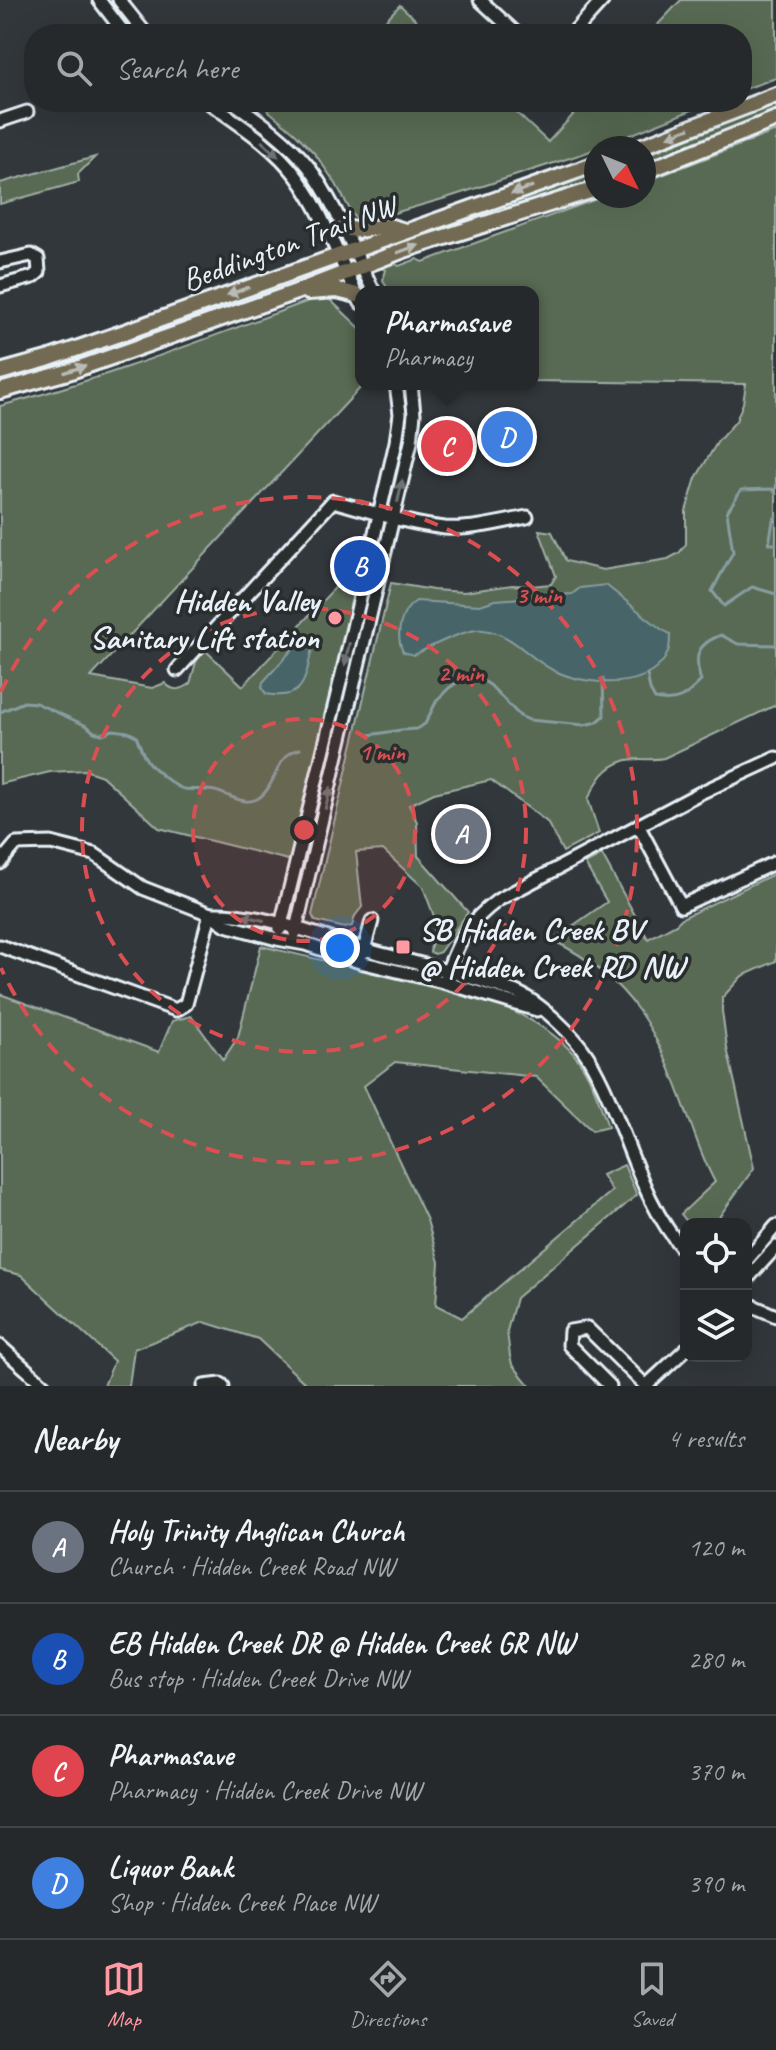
<!DOCTYPE html>
<html lang="en">
<head>
<meta charset="utf-8">
<style>
	body { margin:0; font-family:Caveat,sans-serif; background:#2e3134; color:#f1f3f6 }
	.controls { position:absolute; right:24px; bottom:24px; display:grid; overflow:hidden; border-radius:16px; box-shadow:0 8px 32px #0002 }
	.controls button { width:72px; height:72px; display:grid; place-items:center; padding:0; border:0; border-bottom:2px solid #424548; background:#26292c; color:#f1f3f6; font:40px sans-serif }
	.compass { position:absolute; left:584px; top:136px; width:72px; height:72px; border-radius:50%; background:#26292c; box-shadow:0 8px 32px #0002; rotate:133deg }
	.you { position:absolute; left:340px; top:948px; width:28px; height:28px; margin:-20px; border:6px solid #fff; border-radius:50%; background:#1a73e8; box-shadow:0 0 0 12px #1a73e833 }
	.badge { display:grid; place-items:center; width:52px; height:52px; border-radius:50%; background:#ff9aa2; color:#fff; font-size:26px; font-weight:700 }
	.pin { position:absolute; translate:-50% -50%; border:4px solid #fff; box-shadow:0 2px 8px #0006 }
	.popup { position:absolute; left:355px; top:286px; width:184px; height:104px; box-sizing:border-box; display:grid; place-content:center; border-radius:16px; background:#26292c; filter:drop-shadow(0 2px 6px #0005); font-size:26px; white-space:nowrap; color:#a4a6a9 }
	.popup b { font-size:30px; color:#f1f3f6 }
	.popup::after { content:''; position:absolute; left:50%; top:100%; margin-left:-16px; border:16px solid transparent; border-top-color:#26292c }
	.list { margin:0; padding:0; list-style:none }
	h2 { display:flex; justify-content:space-between; align-items:center; height:104px; margin:0; padding:0 32px; font-size:34px }
	h2 small { font-size:26px; font-weight:400; color:#a4a6a9 }
	.list li { display:grid; grid-template-columns:52px 1fr auto; gap:24px; align-items:center; box-sizing:border-box; height:112px; padding:0 32px; border-top:2px solid #424548 }
	.list b { display:block; font-size:30px; white-space:nowrap }
	.list p { margin:0; font-size:26px; white-space:nowrap; color:#a4a6a9 }
	.list em { font-size:26px; font-style:normal; color:#a4a6a9 }
	.icon { flex:none; width:44px; height:44px; fill:none; stroke:currentColor; stroke-width:2; stroke-linecap:round; stroke-linejoin:round }
	.map { position:relative; flex:none; width:776px; height:1386px; overflow:hidden }
	.search { position:absolute; background:#26292c; box-shadow:0 8px 32px #0002; left:24px; right:24px; top:24px; height:88px; display:flex; align-items:center; gap:20px; box-sizing:border-box; padding:0 28px; border-radius:32px; color:#a4a6a9; font-size:30px }
	.sheet { height:552px; background:#26292c }
	nav { display:flex; justify-content:space-around; align-items:center; box-sizing:border-box; height:112px; border-top:2px solid #424548; background:#26292c; font-size:22px; color:#a4a6a9 }
	nav a { display:grid; justify-items:center; gap:4px }
	nav .on { color:#ff9aa2 }
	.map>svg:first-child { display:block }
	.green { fill:#596a53; stroke:#a0aea6; stroke-width:2 }
	.water { fill:#466567; stroke:#879da1; stroke-width:2 }
	.lines { fill:none; stroke-linecap:round; stroke-linejoin:round }
	.stream { stroke:#879da1; stroke-width:3 }
	.minor-casing { stroke:#e8f1f8; stroke-width:17 }
	.major-casing { stroke:#e8f1f8; stroke-width:20 }
	.minor { stroke:#2a2d2e; stroke-width:11 }
	.major { stroke:#736b52; stroke-width:14 }
	.oneway { fill:#b9bbb6 }
	.oneway2 { fill:#6c7275 }
	.ring { fill:none; stroke:#da5052; stroke-width:4; stroke-dasharray:14 10 }
	.poi-dot { fill:#ff9aa2; stroke:#2a2d2e; stroke-width:3 }
	.labels { text-anchor:middle; dominant-baseline:central; stroke-width:7; stroke-linejoin:round; paint-order:stroke }
	.street-label { font-size:32px; fill:#e8f1f8; stroke:#2a2d2e }
	.poi-label { font-size:32px; font-weight:bold; fill:#e8f1f8; stroke:#2a2d2e; text-anchor:end }
	.centre { fill:#da5052; stroke:#2a2d2e; stroke-width:4 }
	.ring-label { font-size:24px; text-anchor:middle; font-weight:bold; fill:#da5052; stroke:#2a2d2e; stroke-width:7; stroke-linejoin:round; paint-order:stroke }
</style>
</head>
<body>
<div class="map">
<svg width="776" height="1386" viewBox="0 0 776 1386">
	<rect width="100%" height="100%" fill="#32373b"/>
	<filter id="ink" filterUnits="userSpaceOnUse"><feTurbulence type="fractalNoise" baseFrequency=".0125" numOctaves="2"/><feDisplacementMap in="SourceGraphic" scale="16" xChannelSelector="R" yChannelSelector="G"/><feConvolveMatrix kernelMatrix="1 2 1 2 8 2 1 2 1" color-interpolation-filters="sRGB"/></filter>
	<g filter="url(#ink)">
		<g class="green">
			<path d="M 681,0 L 776,0 L 776,78 L 742,90 L 742,34 L 649,34 Z"/>
			<path d="M 400,5 L 431,34 L 372,34 Z"/>
			<path d="M 258,102 L 505,102 L 548,142 L 585,102 L 712,102 L 585,153 L 446,198 L 363,222 L 354,217 L 336,184 L 315,154 L 295,133 Z"/>
			<path d="M 776,104 L 776,110 L 644,163 L 644,156 Z"/>
			<path d="M 776,131 L 776,705 L 664,758 C 651,761 635,757 624,761 C 604,767 597,782 588,799 L 599,833 L 563,852 L 547,822 L 491,780 L 434,793 L 409,805 L 417,822 L 418,856 L 468,912 L 440,952 L 435,954 L 430,952 L 435,919 L 423,887 L 383,850 L 356,852 L 362,907 L 355,916 L 352,926 L 345,928 L 315,921 L 312,915 L 391,583 L 433,590 L 464,592 L 512,585 L 531,586 L 551,584 L 556,576 L 539,530 L 552,532 L 566,561 L 603,570 L 668,559 L 679,553 L 686,544 L 686,511 L 696,478 L 718,441 L 736,421 L 743,403 L 746,384 L 533,381 L 533,292 L 441,292 L 440,289 L 428,292 L 389,292 L 383,280 L 386,270 L 383,269 L 392,262 L 399,266 L 417,259 L 423,262 L 605,196 L 644,196 L 644,182 Z"/>
			<path d="M 95,157 L 78,174 L 79,182 L 0,204 L 0,183 Z"/>
			<path d="M 596,171 L 596,180 L 485,215 L 483,212 L 536,189 Z"/>
			<path d="M 325,295 L 361,329 L 361,384 L 364,384 L 91,677 L 152,688 L 165,683 C 173,692 181,690 190,684 L 196,662 L 205,650 L 243,686 L 340,582 L 357,586 L 292,861 L 159,828 L 102,776 L 85,770 L 50,772 L 0,784 L 0,406 C 111,377 217,334 325,295 Z"/>
			<path d="M 602,855 L 648,939 L 676,924 L 682,918 L 776,873 L 776,961 L 742,976 L 722,998 L 722,1011 L 727,1048 L 754,1168 L 714,1224 L 689,1224 L 681,1214 L 715,1182 C 703,1161 696,1137 687,1114 C 658,1033 633,979 552,940 L 607,902 L 585,864 Z"/>
			<path d="M 261,946 C 304,956 348,966 392,977 C 452,991 520,1002 566,1046 C 589,1067 598,1098 608,1127 L 592,1131 L 536,1077 L 395,1062 L 364,1086 L 427,1220 L 439,1262 L 436,1305 L 462,1318 L 612,1191 L 602,1175 L 624,1165 L 637,1195 L 516,1298 L 507,1331 L 510,1356 L 512,1364 L 530,1386 L 308,1386 L 258,1339 L 204,1322 L 134,1349 L 129,1386 L 104,1386 L 114,1361 L 21,1275 L 0,1270 L 0,994 L 159,1052 L 172,1021 L 191,1016 L 223,1060 L 238,1037 Z"/>
		</g>
		<g class="water">
			<path d="M 606,585 L 661,629 L 670,634 C 670,639 670,647 668,652 C 652,691 589,686 557,672 C 530,661 514,633 483,630 C 466,628 430,647 414,655 L 403,652 C 395,635 400,611 416,601 L 480,605 L 495,600 L 572,594 L 580,588 Z"/>
			<path d="M 306,642 L 312,649 C 305,679 305,701 266,694 L 262,687 L 263,682 L 298,643 Z"/>
		</g>
		<g class="lines">
			<g class="stream">
				<path d="M 776,494 L 773,489 L 741,490 L 727,512 L 733,552 L 712,591 L 724,606 L 752,587 L 776,594"/>
				<path d="M 776,516 L 773,521 L 769,544 L 776,544"/>
				<path d="M 647,674 L 650,690 L 655,699 C 678,704 686,696 701,681 C 694,657 695,645 721,635 L 738,644 L 776,645"/>
				<path d="M 0,712 L 24,702 L 36,703 L 87,726 L 94,732 L 102,734 L 113,730 L 128,732 L 136,736 C 139,743 142,752 146,759 C 150,767 176,788 184,789 C 195,790 205,789 215,791 C 228,794 243,806 257,799 C 278,787 274,754 300,749"/>
				<path d="M 369,735 L 401,730 L 416,729 L 425,724 L 437,700 L 449,688 L 465,677 L 475,676 L 490,685 L 520,716 L 529,720 L 584,725 L 597,722 L 604,716 L 603,679"/>
			</g>
			<g class="minor-casing">
				<g id="minor">
					<path d="M 99,0 L 125,34"/>
					<path d="M 119,0 L 146,34"/>
					<path d="M 480,0 L 517,34"/>
					<path d="M 572,34 L 603,0"/>
					<path d="M 208,102 C 239,124 273,145 297,177 C 325,215 339,261 361,303"/>
					<path d="M 233,102 C 260,121 287,140 308,166 C 336,204 353,250 374,292"/>
					<path d="M 0,121 L 27,112"/>
					<path d="M 0,262 L 31,255 L 38,259 L 39,272 L 33,277 L 0,286"/>
					<path d="M 177,670 L 333,501 C 370,511 407,524 445,528 C 470,530 502,522 527,517"/>
					<path d="M 638,825 L 681,906 L 776,862"/>
					<path d="M 0,863 L 16,844 L 51,843 L 94,854 L 143,888 L 210,914 L 226,925 L 277,939 L 305,944 L 360,962 L 443,982 L 537,1010"/>
					<path d="M 210,914 C 262,912 314,935 364,949 C 403,960 443,969 482,981 C 493,985 505,988 516,992 C 540,1002 575,1036 588,1057 C 626,1120 636,1197 686,1253"/>
					<path d="M 280,929 L 345,662 L 396,442 L 400,414 L 396,384"/>
					<path d="M 295,933 L 411,442 L 414,414 L 411,384"/>
					<path d="M 0,946 L 176,1010 L 186,1004 L 210,914"/>
					<path d="M 363,953 L 372,921"/>
					<path d="M 446,975 C 459,940 467,923 498,900 L 700,793 L 776,758"/>
					<path d="M 746,1261 L 776,1226"/>
					<path d="M 746,1280 L 776,1247"/>
					<path d="M 746,1303 L 776,1316"/>
					<path d="M 0,1346 L 45,1386"/>
					<path d="M 204,1386 L 221,1384 L 223,1386"/>
					<path d="M 610,1386 L 569,1345 L 570,1331 L 587,1328 L 646,1386 L 686,1349"/>
				</g>
			</g>
			<g class="major-casing">
				<g id="major">
					<path d="M 637,148 L 776,95"/>
					<path d="M 644,172 L 776,119"/>
					<path d="M 343,228 L 357,230 L 388,226 L 405,231"/>
					<path d="M 308,292 L 337,290 L 357,295"/>
					<path d="M 0,372 L 47,359 L 119,334 L 596,164"/>
					<path d="M 0,391 L 71,371 L 114,356 L 296,292 L 404,250 L 596,189"/>
				</g>
			</g>
			<use href="#minor" class="minor"/>
			<use href="#major" class="major"/>
		</g>
		<defs><path id="oneway-solid" d="M-6-.8H1V-3.2L6.5 0L1 3.2V.8H-6Z" transform="scale(2)"/></defs>
		<g class="oneway">
			<use href="#oneway-solid" transform="translate(679 132) rotate(159)"/>
			<use href="#oneway-solid" transform="translate(522 190) rotate(160)"/>
			<use href="#oneway-solid" transform="translate(408 249) rotate(-19)"/>
			<use href="#oneway-solid" transform="translate(238 291) rotate(160)"/>
			<use href="#oneway-solid" transform="translate(75 369) rotate(-18)"/>
		</g>
		<g class="oneway2">
			<use href="#oneway-solid" transform="translate(270 149) rotate(43)"/>
			<use href="#oneway-solid" transform="translate(400 491) rotate(-78)"/>
			<use href="#oneway-solid" transform="translate(347 654) rotate(102)"/>
			<use href="#oneway-solid" transform="translate(328 798) rotate(-76)"/>
			<use href="#oneway-solid" transform="translate(253 918) rotate(-167)"/>
		</g>
	</g>
	<circle cx="304" cy="830" r="111" fill="#da5052" fill-opacity=".12"/>
	<g class="ring">
		<circle cx="304" cy="830" r="111"/>
		<circle cx="304" cy="830" r="222"/>
		<path d="M1 692A333 333 0 1 1 1 968"/>
	</g>
	<g class="poi-dot">
		<circle cx="335" cy="618" r="8"/>
		<rect x="395" y="939" width="16" height="16" rx="4"/>
	</g>
	<g class="labels">
		<g class="street-label">
			<text transform="translate(289 243) rotate(-20)">Beddington Trail NW</text>
		</g>
		<g class="poi-label">
			<text x="319" y="600">Hidden Valley<tspan x="319" dy="37">Sanitary Lift station</tspan></text>
			<text x="419" y="929" text-anchor="start">SB Hidden Creek BV<tspan x="419" dy="37">@ Hidden Creek RD NW</tspan></text>
		</g>
	</g>
	<circle cx="304" cy="830" r="12" class="centre"/>
	<g class="ring-label">
		<text x="539" y="603">3 min</text>
		<text x="461" y="681">2 min</text>
		<text x="382" y="760">1 min</text>
	</g>
</svg>
<div class="controls">
<button><svg class="icon" aria-label="locate" viewBox="0 0 24 24"><circle cx="12" cy="12" r="6"/><path d="M12 2v4M12 18v4M2 12h4M18 12h4"/></svg></button>
<button><svg class="icon" aria-label="layers" viewBox="0 0 24 24"><path d="M12 4l9 5-9 5-9-5zM3 14l9 5 9-5"/></svg></button>
</div>
<svg class="compass" viewBox="-18 -18 36 36"><path d="M0-13l5 13h-10z" fill="#e53935"/><path d="M0 13l5-13h-10z" fill="#a4a6a9"/></svg>
<div class="you"></div>
<div class="pin badge" style="left:461px;top:834px;background:#6b7280">A</div>
<div class="pin badge" style="left:360px;top:566px;background:#1a4fb4">B</div>
<div class="pin badge" style="left:447px;top:446px;background:#e0444e">C</div>
<div class="popup"><b>Pharmasave</b>Pharmacy</div>
<div class="pin badge" style="left:507px;top:437px;background:#3f7fe0">D</div>
<div class="search"><svg class="icon" aria-label="search" viewBox="0 0 24 24"><circle cx="10" cy="10" r="6"/><path d="M15 15l6 6"/></svg>Search here</div>
</div>
<section class="sheet">
<h2>Nearby<small>4 results</small></h2>
<ul class="list">
<li><span class="badge" style="background:#6b7280">A</span><div><b>Holy Trinity Anglican Church</b><p>Church · Hidden Creek Road NW</p></div><em>120 m</em></li>
<li><span class="badge" style="background:#1a4fb4">B</span><div><b>EB Hidden Creek DR @ Hidden Creek GR NW</b><p>Bus stop · Hidden Creek Drive NW</p></div><em>280 m</em></li>
<li><span class="badge" style="background:#e0444e">C</span><div><b>Pharmasave</b><p>Pharmacy · Hidden Creek Drive NW</p></div><em>370 m</em></li>
<li><span class="badge" style="background:#3f7fe0">D</span><div><b>Liquor Bank</b><p>Shop · Hidden Creek Place NW</p></div><em>390 m</em></li>
</ul>
</section>
<nav>
<a class="on"><svg class="icon" aria-label="map" viewBox="0 0 24 24"><path d="M3 6l6-2 6 2 6-2v14l-6 2-6-2-6 2zM9 4v14M15 6v14"/></svg>Map</a>
<a><svg class="icon" aria-label="directions" viewBox="0 0 24 24"><path d="M12 3l9 9-9 9-9-9zM9 14v-3h6M13 9l2 2-2 2"/></svg>Directions</a>
<a><svg class="icon" aria-label="saved" viewBox="0 0 24 24"><path d="M7 4h10v16l-5-4-5 4z"/></svg>Saved</a>
</nav>
</body>
</html>
